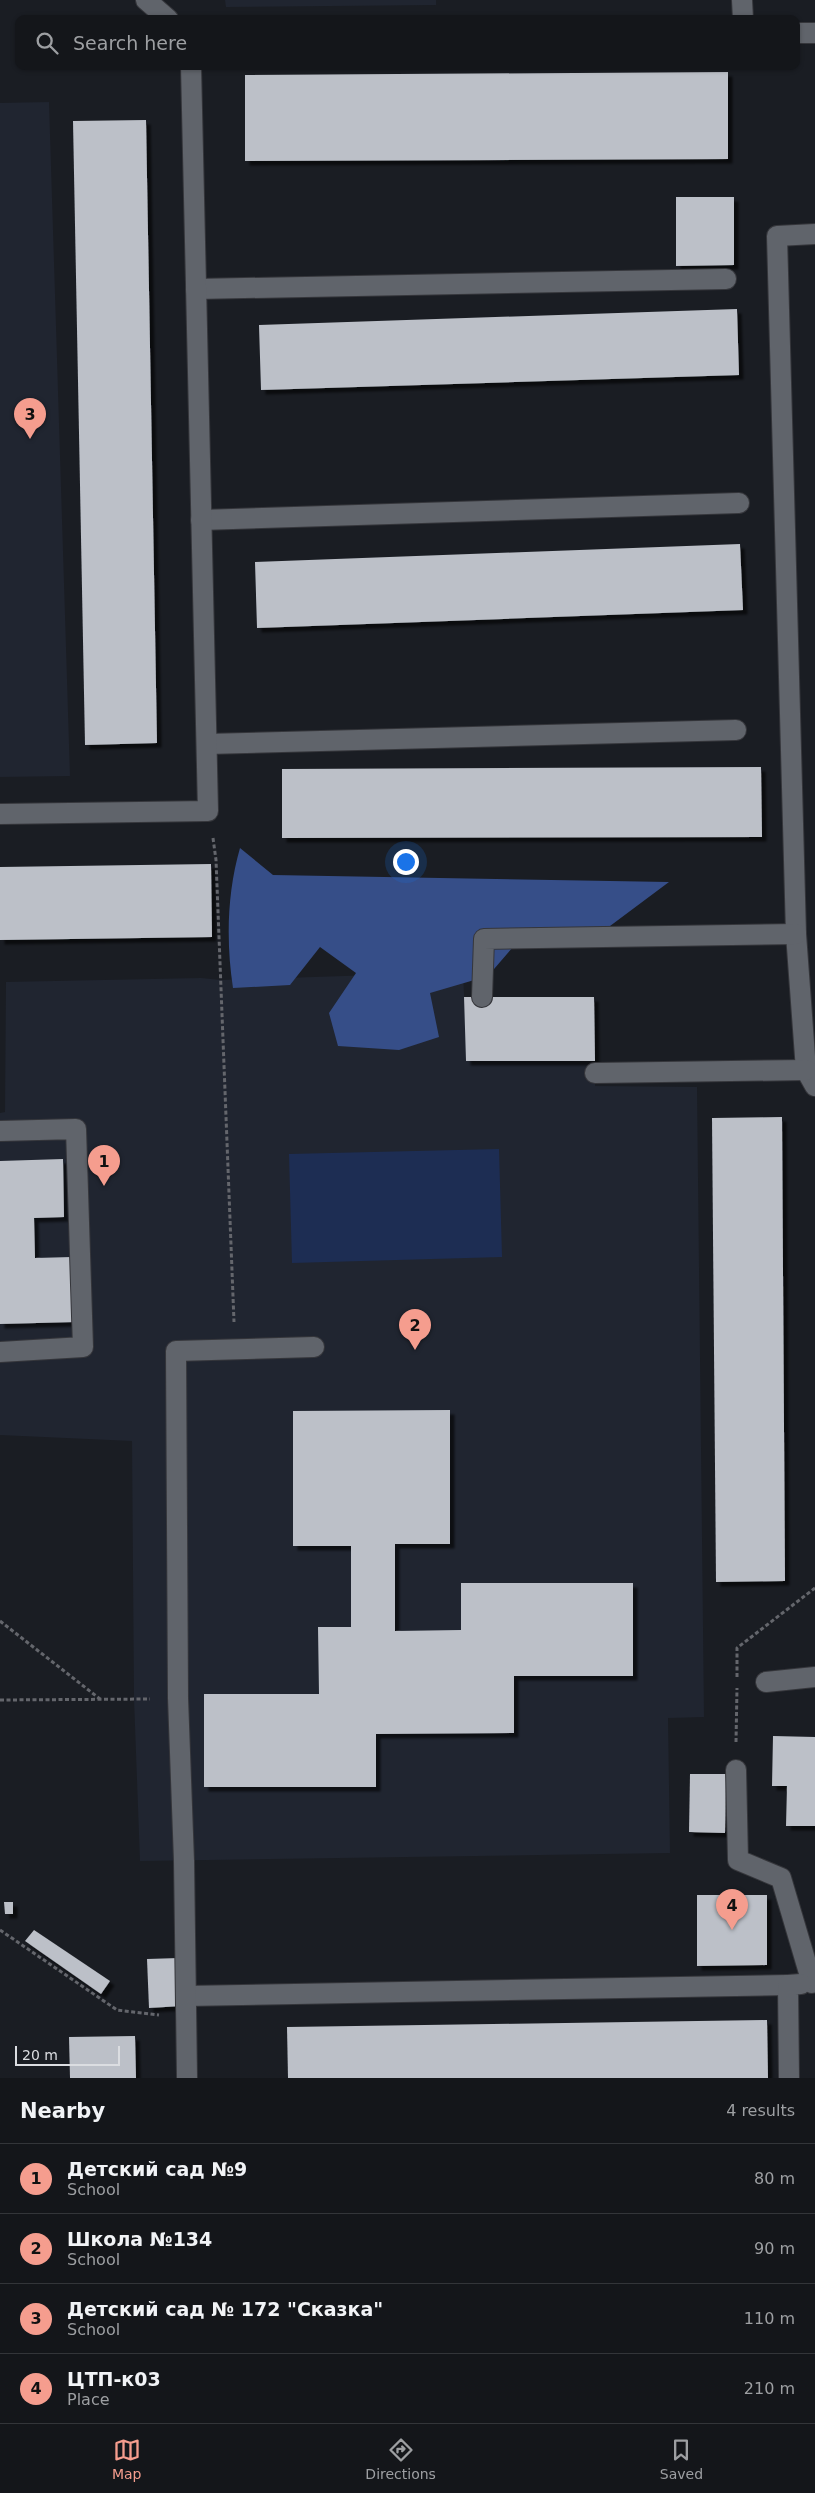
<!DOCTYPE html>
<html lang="en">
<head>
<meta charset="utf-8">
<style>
	body { margin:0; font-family:"DejaVu Sans",sans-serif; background:#1d1f23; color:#f1f3f6 }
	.scale { position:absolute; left:15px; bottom:12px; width:105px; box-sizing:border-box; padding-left:5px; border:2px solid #dbdde1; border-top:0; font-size:14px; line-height:18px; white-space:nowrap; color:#dbdde1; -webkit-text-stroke:4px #1a1d23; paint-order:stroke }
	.you { position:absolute; left:405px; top:861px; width:18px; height:18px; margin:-12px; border:4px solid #fff; border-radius:50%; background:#1a73e8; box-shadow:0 0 0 8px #1a73e833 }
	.badge { display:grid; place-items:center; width:32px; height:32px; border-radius:50%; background:#f59d8e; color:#111; font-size:16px; font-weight:700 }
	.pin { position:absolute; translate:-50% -41px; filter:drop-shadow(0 1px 2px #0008) }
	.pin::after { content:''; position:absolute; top:26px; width:18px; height:15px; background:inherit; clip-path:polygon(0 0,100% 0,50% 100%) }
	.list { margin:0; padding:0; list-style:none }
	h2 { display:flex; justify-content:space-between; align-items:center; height:65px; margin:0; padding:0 20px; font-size:21px }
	h2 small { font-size:16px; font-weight:400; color:#9d9fa2 }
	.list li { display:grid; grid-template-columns:32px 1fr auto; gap:15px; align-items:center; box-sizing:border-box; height:70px; padding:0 20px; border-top:1px solid #333539 }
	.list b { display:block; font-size:19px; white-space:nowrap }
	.list p { margin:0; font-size:16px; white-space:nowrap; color:#9d9fa2 }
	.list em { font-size:16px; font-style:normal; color:#9d9fa2 }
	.icon { flex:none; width:28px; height:28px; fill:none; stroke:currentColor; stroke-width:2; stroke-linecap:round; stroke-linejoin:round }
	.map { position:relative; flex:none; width:815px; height:2078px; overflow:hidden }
	.search { position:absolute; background:#14161a; box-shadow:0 1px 4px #0004; left:15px; right:15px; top:15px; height:55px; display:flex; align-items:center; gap:12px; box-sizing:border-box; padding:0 18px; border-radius:10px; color:#9d9fa2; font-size:19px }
	.sheet { height:345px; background:#14161a }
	nav { display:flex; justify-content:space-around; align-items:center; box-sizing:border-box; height:70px; border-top:1px solid #333539; background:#14161a; font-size:14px; color:#9d9fa2 }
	nav a { display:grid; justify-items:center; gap:2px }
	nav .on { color:#f59d8e }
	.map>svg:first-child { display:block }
	.built { fill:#202530 }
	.green { fill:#1d2d53 }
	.forest { fill:#364e88 }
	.building { fill:#bcc0c8; filter:url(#shadow) }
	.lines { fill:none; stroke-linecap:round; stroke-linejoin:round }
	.lane-casing { stroke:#35363b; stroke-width:22 }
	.path { stroke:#64666c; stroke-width:3; stroke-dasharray:4 2.5; stroke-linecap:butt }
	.lane { stroke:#60646b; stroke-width:20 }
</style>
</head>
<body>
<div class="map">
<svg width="815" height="2078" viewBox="0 0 815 2078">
	<defs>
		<filter id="shadow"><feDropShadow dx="4.5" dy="4.5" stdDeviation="1" flood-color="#0009"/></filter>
	</defs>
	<rect width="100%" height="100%" fill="#1a1d23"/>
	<g class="built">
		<path d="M 225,0 L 436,0 L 436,5 L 226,7 Z"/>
		<path d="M 49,102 L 70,776 L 0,777 L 0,103 Z"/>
		<path d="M 463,972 L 467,1061 L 595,1061 L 595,1086 L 697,1087 L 704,1717 L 668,1718 L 670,1853 L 140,1861 L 134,1699 L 132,1441 L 0,1435 L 0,1113 L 5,1112 L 6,982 L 201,978 L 221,980 Z"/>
	</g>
	<path class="green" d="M 499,1149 L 502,1257 L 292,1263 L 289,1154 Z"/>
	<path class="forest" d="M 240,848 L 273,875 L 669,882 L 606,929 L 526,932 L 488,976 L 430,993 L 439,1037 L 399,1050 L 338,1046 L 329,1013 L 356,973 L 320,947 L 290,985 L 233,988 C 226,942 227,893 240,848 Z"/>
	<g class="building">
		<path d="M 728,72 L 728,159 L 245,161 L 245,75 Z"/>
		<path d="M 146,120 L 157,743 L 85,745 L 73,121 Z"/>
		<path d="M 676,197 L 734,197 L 734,265 L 676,266 Z"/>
		<path d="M 737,309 L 739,375 L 261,390 L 259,325 Z"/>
		<path d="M 740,544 L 743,610 L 257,628 L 255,562 Z"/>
		<path d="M 761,767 L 762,837 L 282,838 L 282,769 Z"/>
		<path d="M 211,864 L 212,937 L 0,940 L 0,867 Z"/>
		<path d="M 464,997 L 594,997 L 595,1061 L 466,1061 Z"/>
		<path d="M 782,1117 L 785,1581 L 716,1582 L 712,1118 Z"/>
		<path d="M 63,1159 L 64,1217 L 34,1218 L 35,1258 L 72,1257 L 74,1322 L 0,1324 L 0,1161 Z"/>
		<path d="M 450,1410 L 450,1544 L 395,1544 L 395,1631 L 461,1630 L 461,1583 L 633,1583 L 633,1676 L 514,1676 L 514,1733 L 376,1734 L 376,1787 L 204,1787 L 204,1694 L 319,1694 L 318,1627 L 351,1627 L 351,1546 L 293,1546 L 293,1411 Z"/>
		<path d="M 773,1736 L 815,1737 L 815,1826 L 786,1826 L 787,1786 L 772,1786 Z"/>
		<path d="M 690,1774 L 726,1774 L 725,1833 L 689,1832 Z"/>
		<path d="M 697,1895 L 767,1895 L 767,1965 L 697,1966 Z"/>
		<path d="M 4,1902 L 13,1902 L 13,1914 L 5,1914 Z"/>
		<path d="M 34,1930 L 110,1981 L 101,1994 L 25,1941 Z"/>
		<path d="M 179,1958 L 181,2006 L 149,2008 L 147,1959 Z"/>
		<path d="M 767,2020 L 768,2078 L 288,2078 L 287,2027 Z"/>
		<path d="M 135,2036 L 136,2078 L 70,2078 L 69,2037 Z"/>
	</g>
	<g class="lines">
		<g class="lane-casing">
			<g id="lane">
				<path d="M 146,0 L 168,19"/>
				<path d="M 742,0 L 743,19"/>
				<path d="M 796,33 L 815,33"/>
				<path d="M 815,234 L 777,236 L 796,934 L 806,1070 L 815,1086"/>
				<path d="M 196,289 L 726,279"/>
				<path d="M 201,520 L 739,503"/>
				<path d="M 207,744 L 736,730"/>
				<path d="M 0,814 L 208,811 L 191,66"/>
				<path d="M 482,997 L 484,939 L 796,934"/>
				<path d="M 595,1073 L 806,1070"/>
				<path d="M 0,1131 L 76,1129 L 83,1347 L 0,1352"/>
				<path d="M 766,1682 L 815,1677"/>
				<path d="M 736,1770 L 738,1860 L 781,1878 L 812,1983"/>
				<path d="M 186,1996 L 788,1985"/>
				<path d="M 187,2078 L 184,1861 L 178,1698 L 176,1351 L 314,1347"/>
				<path d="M 789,2078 L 788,1985 L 801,1984"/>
			</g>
		</g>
		<g class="path">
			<path d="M 213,838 L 216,860 L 234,1322"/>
			<path d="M 0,1621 L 100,1699"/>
			<path d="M 737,1677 L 737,1648 L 815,1588"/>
			<path d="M 0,1700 L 150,1699"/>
			<path d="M 736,1742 L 737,1688"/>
			<path d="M 0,1930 L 117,2010 L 159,2015"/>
		</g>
		<use href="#lane" class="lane"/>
	</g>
</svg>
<div class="scale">20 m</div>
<div class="you"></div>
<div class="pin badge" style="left:104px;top:1186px">1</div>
<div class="pin badge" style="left:415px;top:1350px">2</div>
<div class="pin badge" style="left:30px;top:439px">3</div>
<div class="pin badge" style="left:732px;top:1930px">4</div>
<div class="search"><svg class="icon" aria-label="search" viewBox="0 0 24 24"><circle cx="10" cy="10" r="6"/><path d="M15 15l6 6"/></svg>Search here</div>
</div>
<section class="sheet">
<h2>Nearby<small>4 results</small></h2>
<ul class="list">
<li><span class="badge">1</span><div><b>Детский сад №9</b><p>School</p></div><em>80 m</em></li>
<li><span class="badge">2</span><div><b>Школа №134</b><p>School</p></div><em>90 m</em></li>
<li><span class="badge">3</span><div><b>Детский сад № 172 &quot;Сказка&quot;</b><p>School</p></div><em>110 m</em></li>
<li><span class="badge">4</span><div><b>ЦТП-к03</b><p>Place</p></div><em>210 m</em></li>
</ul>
</section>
<nav>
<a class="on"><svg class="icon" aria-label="map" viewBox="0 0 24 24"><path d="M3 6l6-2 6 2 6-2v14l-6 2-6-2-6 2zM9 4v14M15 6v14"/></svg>Map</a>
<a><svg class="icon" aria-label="directions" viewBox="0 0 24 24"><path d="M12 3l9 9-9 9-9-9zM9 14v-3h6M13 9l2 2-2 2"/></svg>Directions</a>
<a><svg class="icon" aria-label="saved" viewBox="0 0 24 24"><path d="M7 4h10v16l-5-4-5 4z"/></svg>Saved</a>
</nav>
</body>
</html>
